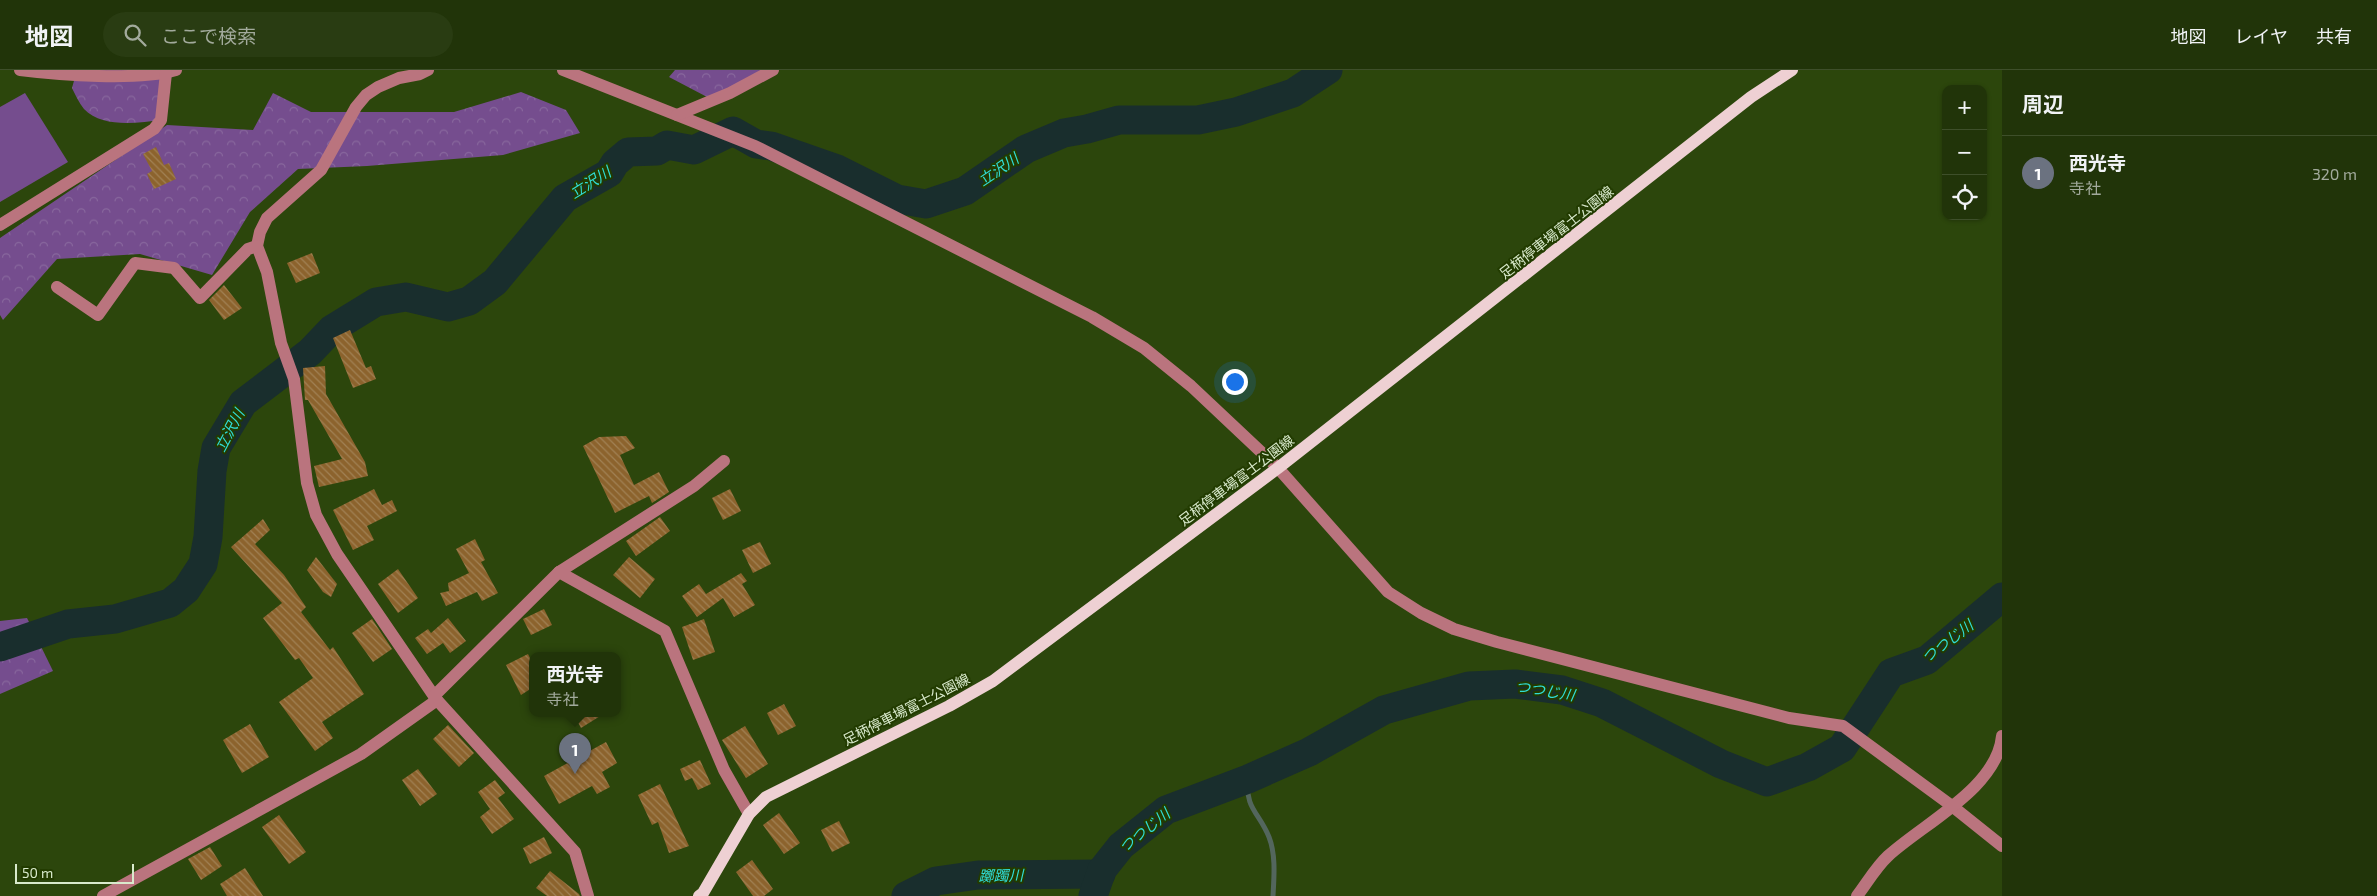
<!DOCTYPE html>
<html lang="ja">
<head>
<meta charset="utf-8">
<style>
	body { margin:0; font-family:"Exo 2","Noto Sans JP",sans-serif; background:#293c12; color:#f1f3f6 }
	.controls { position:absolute; right:15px; top:15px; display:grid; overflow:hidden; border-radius:10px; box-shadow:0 1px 4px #0004 }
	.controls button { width:45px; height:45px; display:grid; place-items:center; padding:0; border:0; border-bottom:1px solid #3e4f2a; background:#213409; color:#f1f3f6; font:25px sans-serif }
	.scale { position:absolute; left:15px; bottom:12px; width:119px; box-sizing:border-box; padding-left:5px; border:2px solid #d9eacc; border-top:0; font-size:14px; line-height:18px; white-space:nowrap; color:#d9eacc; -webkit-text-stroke:4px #223b00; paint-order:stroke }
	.you { position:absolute; left:1234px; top:311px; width:18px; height:18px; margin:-12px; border:4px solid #fff; border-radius:50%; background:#1a73e8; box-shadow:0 0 0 8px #1a73e833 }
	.badge { display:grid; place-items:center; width:32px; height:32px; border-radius:50%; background:#d59cfb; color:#fff; font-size:16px; font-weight:700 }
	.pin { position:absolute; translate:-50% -41px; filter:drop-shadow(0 1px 2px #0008) }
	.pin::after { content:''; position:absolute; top:26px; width:18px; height:15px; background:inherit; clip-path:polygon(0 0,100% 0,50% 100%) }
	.popup { position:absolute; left:529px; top:582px; width:92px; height:65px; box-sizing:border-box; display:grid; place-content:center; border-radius:10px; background:#213409; filter:drop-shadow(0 1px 4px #0005); font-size:16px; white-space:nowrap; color:#a2aa9c }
	.popup b { font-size:19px; color:#f1f3f6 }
	.popup::after { content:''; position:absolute; left:50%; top:100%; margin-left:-10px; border:10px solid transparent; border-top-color:#213409 }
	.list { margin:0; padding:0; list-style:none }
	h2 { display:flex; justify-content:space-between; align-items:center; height:65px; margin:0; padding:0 20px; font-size:21px }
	h2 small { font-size:16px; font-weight:400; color:#a2aa9c }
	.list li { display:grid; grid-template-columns:32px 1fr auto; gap:15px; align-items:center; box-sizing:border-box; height:75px; padding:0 20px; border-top:1px solid #3e4f2a }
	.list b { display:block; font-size:19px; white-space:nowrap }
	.list p { margin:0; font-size:16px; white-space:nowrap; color:#a2aa9c }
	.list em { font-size:16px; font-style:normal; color:#a2aa9c }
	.icon { flex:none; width:28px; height:28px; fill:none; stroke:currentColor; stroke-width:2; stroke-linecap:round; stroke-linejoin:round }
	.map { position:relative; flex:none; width:2002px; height:826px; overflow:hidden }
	header { display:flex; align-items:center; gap:30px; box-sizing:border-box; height:70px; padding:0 25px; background:#213409; border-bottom:1px solid #3e4f2a }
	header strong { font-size:24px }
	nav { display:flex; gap:28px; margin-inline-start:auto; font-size:18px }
	.search { width:350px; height:45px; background:#293c12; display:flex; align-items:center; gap:12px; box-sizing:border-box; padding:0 18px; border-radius:28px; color:#a2aa9c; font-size:19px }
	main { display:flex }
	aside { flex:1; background:#213409 }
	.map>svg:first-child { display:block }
	.forest { fill:url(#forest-crowns) }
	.pitch { fill:#754d8e }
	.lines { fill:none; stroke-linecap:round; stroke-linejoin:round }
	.stream { stroke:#53665d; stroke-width:5 }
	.river { stroke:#192e2d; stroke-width:29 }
	.building { fill:url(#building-back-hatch) }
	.minor { stroke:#ba747e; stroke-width:12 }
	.major { stroke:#eed0d3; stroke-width:12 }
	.labels { text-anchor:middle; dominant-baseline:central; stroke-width:4; stroke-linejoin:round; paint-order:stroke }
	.street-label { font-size:14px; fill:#d9eacc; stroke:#223b00 }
	.water-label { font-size:15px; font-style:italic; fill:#31ddd7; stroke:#223b00 }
</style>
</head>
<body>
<header>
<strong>地図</strong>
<div class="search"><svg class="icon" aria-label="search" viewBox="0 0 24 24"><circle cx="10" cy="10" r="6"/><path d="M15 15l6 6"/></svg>ここで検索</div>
<nav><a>地図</a><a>レイヤ</a><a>共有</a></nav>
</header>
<main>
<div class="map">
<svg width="2002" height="826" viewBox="0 0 2002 826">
	<defs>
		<pattern id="forest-crowns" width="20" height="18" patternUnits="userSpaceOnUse" patternTransform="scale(1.25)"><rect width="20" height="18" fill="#754d8e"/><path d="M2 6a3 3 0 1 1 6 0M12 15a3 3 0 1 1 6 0" fill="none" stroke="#88679d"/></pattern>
		<pattern id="building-back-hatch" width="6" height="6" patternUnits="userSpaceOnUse" patternTransform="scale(1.25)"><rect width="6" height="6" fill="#8c632d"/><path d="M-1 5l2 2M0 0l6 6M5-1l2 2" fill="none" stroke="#a18154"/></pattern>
	</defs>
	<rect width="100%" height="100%" fill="#2c460c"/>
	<g class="forest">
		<path d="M 77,0 L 165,0 L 161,50 C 137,53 102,58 84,39 C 79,33 75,24 72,18 Z"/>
		<path d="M 675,0 L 765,0 L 709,28 L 669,7 Z"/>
		<path d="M 521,22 L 566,40 L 580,63 L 503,85 L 367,96 L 298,99 L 250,142 L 212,205 L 140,184 L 57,189 L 3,250 L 0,245 L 0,168 L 167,55 L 253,60 L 273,23 L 311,42 L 454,42 Z"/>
		<path d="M 27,548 L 53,601 L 0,624 L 0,551 Z"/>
	</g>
	<path class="pitch" d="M 25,23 L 68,92 L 0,132 L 0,37 Z"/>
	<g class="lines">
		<path class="stream" d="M 1248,709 C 1245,739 1259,742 1269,767 C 1276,785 1274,807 1273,826"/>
		<g class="river">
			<path d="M 0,577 L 68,554 L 115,549 L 170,533 L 186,520 L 203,494 L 208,467 L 212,401 L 216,378 L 243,333 L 310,282 L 332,259 L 376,232 L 406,227 L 448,237 L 469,231 L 495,212 L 565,128 L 609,103 L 615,93 L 628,82 L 657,81 L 667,75 L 694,80 L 733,61 L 756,74 L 771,76 L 837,99 L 897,129 L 926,134 L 965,121 L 1026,79 L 1064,63 L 1087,59 L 1119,50 L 1198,50 L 1236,42 L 1293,23 L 1328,0"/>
			<path d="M 906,826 L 936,811 L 978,805 L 1101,804"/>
			<path d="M 1093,826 L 1102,800 L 1121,776 L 1166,740 L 1248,709 L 1309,682 L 1384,640 L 1469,616 L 1515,614 L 1562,620 L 1602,633 L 1721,694 L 1767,712 L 1808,697 L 1842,678 L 1891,603 L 1927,590 L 2002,527"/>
		</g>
	</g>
	<g class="building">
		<path d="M 156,77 L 164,95 L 169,93 L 176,109 L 154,119 L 147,104 L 152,101 L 143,84 Z"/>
		<path d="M 312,183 L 320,203 L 296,213 L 287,193 Z"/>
		<path d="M 224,215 L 242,238 L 224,250 L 209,230 Z"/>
		<path d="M 350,260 L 366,298 L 371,296 L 376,309 L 353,318 L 333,268 Z"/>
		<path d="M 325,296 L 326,324 L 365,392 L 368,406 L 319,417 L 314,396 L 342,389 L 308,330 L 305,330 L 303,298 Z"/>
		<path d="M 626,366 L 635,378 L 620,385 L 634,415 L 659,402 L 669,422 L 652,433 L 649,426 L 615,443 L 583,376 L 599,367 Z"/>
		<path d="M 374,419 L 382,435 L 392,430 L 397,441 L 367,456 L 374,470 L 353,480 L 333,440 Z"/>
		<path d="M 730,419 L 741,441 L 723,450 L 712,428 Z"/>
		<path d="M 660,447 L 670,461 L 636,486 L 626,471 Z"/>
		<path d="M 263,449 L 270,460 L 255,474 L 284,505 L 306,537 L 301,542 L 330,580 L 333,577 L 364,624 L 322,652 L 333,668 L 315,681 L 279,632 L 313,608 L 299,588 L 295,590 L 263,548 L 282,533 L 231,477 Z"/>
		<path d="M 475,469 L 485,490 L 481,492 L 498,523 L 482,531 L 477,522 L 446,536 L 440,523 L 449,521 L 448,513 L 469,503 L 456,479 Z"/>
		<path d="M 760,472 L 771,494 L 753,503 L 742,480 Z"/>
		<path d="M 316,487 L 337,514 L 331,527 L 323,522 L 307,500 Z"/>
		<path d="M 629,487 L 655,509 L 640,528 L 613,505 Z"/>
		<path d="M 398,499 L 418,528 L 398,543 L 378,514 Z"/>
		<path d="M 741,503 L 747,511 L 742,514 L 755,535 L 734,547 L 723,528 L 697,547 L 682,526 L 699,514 L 706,524 Z"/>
		<path d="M 544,539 L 552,555 L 531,565 L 523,549 Z"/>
		<path d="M 448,548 L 466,571 L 450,583 L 443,573 L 427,584 L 415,568 L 428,559 L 431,563 Z"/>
		<path d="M 372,549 L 392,579 L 373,592 L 352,563 Z"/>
		<path d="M 704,549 L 715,582 L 693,590 L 682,557 Z"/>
		<path d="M 528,584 L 532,592 L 532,618 L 521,625 L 506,595 Z"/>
		<path d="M 784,634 L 796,656 L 778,665 L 767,643 Z"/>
		<path d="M 573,643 L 605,643 L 581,658 Z"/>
		<path d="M 250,654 L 269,687 L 242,703 L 223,670 Z"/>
		<path d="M 448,655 L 474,683 L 459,697 L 433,669 Z"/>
		<path d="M 745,656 L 768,694 L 746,708 L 722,670 Z"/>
		<path d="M 606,672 L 617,693 L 602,702 L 610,717 L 597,724 L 592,716 L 559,734 L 544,706 Z"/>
		<path d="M 700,690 L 711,714 L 698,720 L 692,708 L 685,711 L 680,699 Z"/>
		<path d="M 418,699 L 437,724 L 420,736 L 402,710 Z"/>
		<path d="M 495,710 L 505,723 L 498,728 L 514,749 L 492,764 L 480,747 L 490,739 L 478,722 Z"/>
		<path d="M 660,714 L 689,776 L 669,783 L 658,752 L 652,755 L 638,725 Z"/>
		<path d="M 779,743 L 800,773 L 784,784 L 763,755 Z"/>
		<path d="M 279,745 L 306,782 L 289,794 L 262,757 Z"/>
		<path d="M 839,751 L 850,773 L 832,782 L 821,760 Z"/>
		<path d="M 544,767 L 552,783 L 530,794 L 523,778 Z"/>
		<path d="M 210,777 L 222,796 L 201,810 L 188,789 Z"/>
		<path d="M 752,790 L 773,819 L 764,826 L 753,826 L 736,802 Z"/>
		<path d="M 245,798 L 263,826 L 227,826 L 220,814 Z"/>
		<path d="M 550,801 L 579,824 L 580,826 L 547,826 L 536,818 Z"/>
	</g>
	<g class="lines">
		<g class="minor">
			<path d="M 20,0 C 60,5 138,11 176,0"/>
			<path d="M 428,0 L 420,4 L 399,8 L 378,17 L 366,25 L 356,37 L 321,100 L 267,148 L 260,162 L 257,176 L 267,202 L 281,273 L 294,309 L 307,413 L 316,445 L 337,484 L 434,626"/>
			<path d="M 563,0 L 755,76 L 1092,247 L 1144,278 L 1191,316 L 1278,398 L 1388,522 L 1421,543 L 1454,559 L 1497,572 L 1789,648 L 1843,656 L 1952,736 L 2002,776"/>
			<path d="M 677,45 L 730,23 L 773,0"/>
			<path d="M 0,155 L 154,59 L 161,50 L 166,3"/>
			<path d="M 57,217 L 98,245 L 135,193 L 174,198 L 200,228 L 248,179 L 257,176"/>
			<path d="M 559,502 L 694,416 L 724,391"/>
			<path d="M 437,630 L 575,782 L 588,826"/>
			<path d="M 103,826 L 361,684 L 437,630 L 434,626 L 559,502 L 665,561 L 724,700 L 749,744"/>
			<path d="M 1857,826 C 1867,813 1876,797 1888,786 C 1924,753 1997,718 2002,666"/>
		</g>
		<path class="major" d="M 699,826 L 703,823 L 749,744 L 766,727 L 949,636 L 993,611 L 1278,398 L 1751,27 L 1792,0"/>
	</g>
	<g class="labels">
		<g class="street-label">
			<text transform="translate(1556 162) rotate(-38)">足柄停車場富士公園線</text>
			<text transform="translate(1236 410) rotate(-37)">足柄停車場富士公園線</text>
			<text transform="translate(906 639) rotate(-27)">足柄停車場富士公園線</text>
		</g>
		<g class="water-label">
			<text transform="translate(998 99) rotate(-34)">立沢川</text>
			<text transform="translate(590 112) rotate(-32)">立沢川</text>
			<text transform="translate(229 360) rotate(-62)">立沢川</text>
			<text transform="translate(1947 571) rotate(-37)">つつじ川</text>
			<text transform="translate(1545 620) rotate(9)">つつじ川</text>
			<text transform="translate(1144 760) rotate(-39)">つつじ川</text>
			<text transform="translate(1001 805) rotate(-1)">躑躅川</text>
		</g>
	</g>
</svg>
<div class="controls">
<button>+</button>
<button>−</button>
<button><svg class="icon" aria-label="locate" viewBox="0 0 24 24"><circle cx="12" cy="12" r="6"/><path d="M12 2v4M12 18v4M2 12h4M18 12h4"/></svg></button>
</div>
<div class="scale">50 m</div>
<div class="you"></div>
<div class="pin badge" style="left:575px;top:704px;background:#6b7280">1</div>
<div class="popup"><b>西光寺</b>寺社</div>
</div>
<aside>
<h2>周辺<small></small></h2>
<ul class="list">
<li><span class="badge" style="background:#6b7280">1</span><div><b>西光寺</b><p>寺社</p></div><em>320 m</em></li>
</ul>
</aside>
</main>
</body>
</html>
